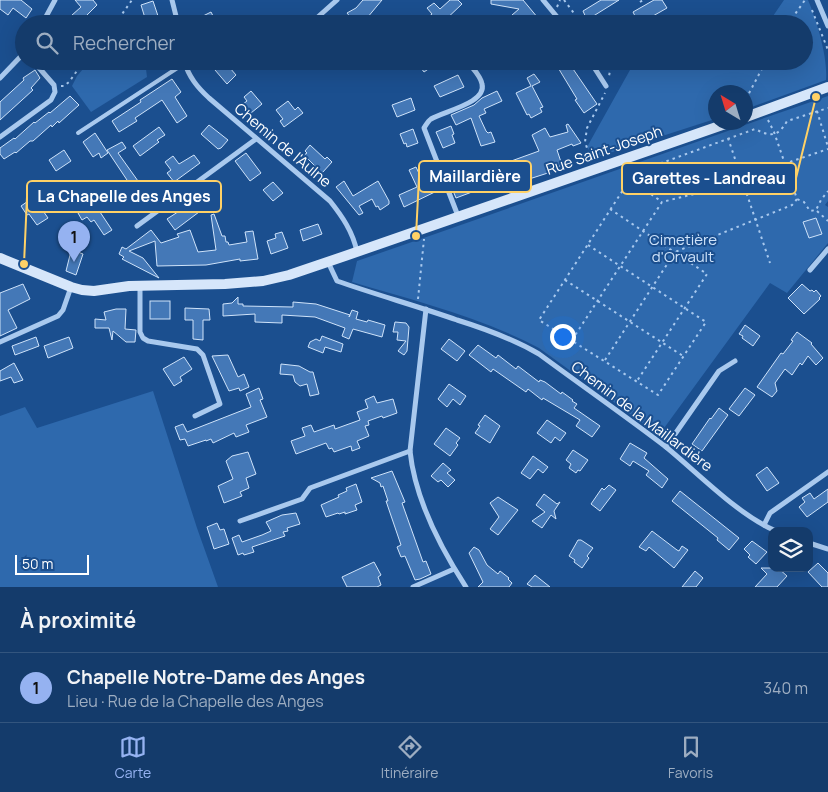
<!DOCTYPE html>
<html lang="fr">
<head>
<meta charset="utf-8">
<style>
	body { margin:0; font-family:Manrope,sans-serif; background:#1d4271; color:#f1f3f6 }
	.controls { position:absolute; right:15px; bottom:15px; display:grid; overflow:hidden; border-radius:10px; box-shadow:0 5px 20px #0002 }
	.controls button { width:45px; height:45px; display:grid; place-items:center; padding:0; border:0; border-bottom:1px solid #33557e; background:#143b6b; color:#f1f3f6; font:25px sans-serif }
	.compass { position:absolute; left:708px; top:85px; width:45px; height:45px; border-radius:50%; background:#143b6b; box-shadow:0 5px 20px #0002; rotate:322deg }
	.scale { position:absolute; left:15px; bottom:12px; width:74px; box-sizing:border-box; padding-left:5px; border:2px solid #fff; border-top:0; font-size:14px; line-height:18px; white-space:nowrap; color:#fff; -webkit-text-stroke:4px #1b4f8f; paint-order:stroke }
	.you { position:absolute; left:562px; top:336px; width:18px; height:18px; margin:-12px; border:4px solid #fff; border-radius:50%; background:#1a73e8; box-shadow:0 0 0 8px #1a73e833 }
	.badge { display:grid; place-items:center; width:32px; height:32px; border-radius:50%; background:#95b2f1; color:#111; font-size:16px; font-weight:700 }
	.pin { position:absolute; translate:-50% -41px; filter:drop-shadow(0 1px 2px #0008) }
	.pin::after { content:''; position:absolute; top:26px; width:18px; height:15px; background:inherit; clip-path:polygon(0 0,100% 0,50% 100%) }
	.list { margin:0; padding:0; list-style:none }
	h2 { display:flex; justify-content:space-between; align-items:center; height:65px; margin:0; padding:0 20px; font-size:21px }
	h2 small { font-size:16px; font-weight:400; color:#9dadc1 }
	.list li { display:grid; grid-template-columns:32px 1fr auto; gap:15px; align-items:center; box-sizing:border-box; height:70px; padding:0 20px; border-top:1px solid #33557e }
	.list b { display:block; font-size:19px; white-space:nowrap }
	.list p { margin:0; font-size:16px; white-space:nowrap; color:#9dadc1 }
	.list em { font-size:16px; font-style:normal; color:#9dadc1 }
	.icon { flex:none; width:28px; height:28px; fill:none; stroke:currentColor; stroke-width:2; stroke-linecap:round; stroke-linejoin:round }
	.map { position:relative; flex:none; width:828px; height:587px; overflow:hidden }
	.search { position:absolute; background:#143b6b; box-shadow:0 5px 20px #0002; left:15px; right:15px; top:15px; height:55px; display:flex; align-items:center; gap:12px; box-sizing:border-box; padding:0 18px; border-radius:28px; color:#9dadc1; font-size:19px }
	.sheet { height:135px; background:#143b6b }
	nav { display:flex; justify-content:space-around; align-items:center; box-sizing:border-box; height:70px; border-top:1px solid #33557e; background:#143b6b; font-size:14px; color:#9dadc1 }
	nav a { display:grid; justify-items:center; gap:2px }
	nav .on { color:#95b2f1 }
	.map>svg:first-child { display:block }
	.green { fill:#2e69ad }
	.building { fill:#4478b7; stroke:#cfe3fa }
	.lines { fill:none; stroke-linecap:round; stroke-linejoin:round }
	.path { stroke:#a9c9ee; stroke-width:2; stroke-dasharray:2.5 4; stroke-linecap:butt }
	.lane { stroke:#a9c9ee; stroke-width:4 }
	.street { stroke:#a9c9ee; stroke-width:5 }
	.secondary { stroke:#d6e6fa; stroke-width:10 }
	.labels { text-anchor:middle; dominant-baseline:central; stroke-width:4; stroke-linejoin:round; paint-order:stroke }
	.street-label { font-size:15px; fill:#fff; stroke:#1b4f8f }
	.park-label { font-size:15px; fill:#cfe3fa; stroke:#1b4f8f }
	.leader { fill:none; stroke:#ffd166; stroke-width:2 }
	.callout-dot { fill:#ffd166; stroke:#1b4f8f; stroke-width:2 }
	.callout { fill:#1b4f8f; stroke:#ffd166; stroke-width:2 }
	.callout-label { font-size:16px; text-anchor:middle; font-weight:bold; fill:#fff }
</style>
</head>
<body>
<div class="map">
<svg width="828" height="587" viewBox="0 0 828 587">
	<rect width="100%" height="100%" fill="#1b4f8f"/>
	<g class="green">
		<path d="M 784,0 L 808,0 C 817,21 828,58 826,80 L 746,109 L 746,92 L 716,92 L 715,119 L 594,158 L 587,147 L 635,61 L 804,61 L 804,24 L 759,24 L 771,19 Z"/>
		<path d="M 90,61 L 145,61 L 147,77 L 91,112 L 72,86 L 77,76 Z"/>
		<path d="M 828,96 L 828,201 L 825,205 L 828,207 L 828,243 L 787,293 L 770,283 L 659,435 L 539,348 C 480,317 416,301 352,282 L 357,261 C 514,207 671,150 828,96 Z"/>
		<path d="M 153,391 L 197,528 L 218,587 L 0,587 L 0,416 L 25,407 L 37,428 Z"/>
	</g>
	<g class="building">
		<path d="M 0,0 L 21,0 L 32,9 L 26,18 L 13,8 L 8,15 L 0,9 Z"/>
		<path d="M 75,0 L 93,0 L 97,5 L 78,24 L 62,24 L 81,7 Z"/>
		<path d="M 363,0 L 382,0 L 367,18 L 360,24 L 356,24 L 347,13 L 356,8 Z"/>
		<path d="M 450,0 L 458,0 L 462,4 L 441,24 L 440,22 L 437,24 L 420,24 L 432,14 L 427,8 L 434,3 L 440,9 Z"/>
		<path d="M 491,0 L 523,0 L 543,24 L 520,24 L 512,15 L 519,9 L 491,4 Z"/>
		<path d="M 601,0 L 619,0 L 587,20 L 583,11 Z"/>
		<path d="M 654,0 L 662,0 L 667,8 L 639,24 L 633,12 Z"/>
		<path d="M 153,1 L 158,16 L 145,18 L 141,5 Z"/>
		<path d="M 211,12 L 217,24 L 202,24 L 199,18 Z"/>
		<path d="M 224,61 L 236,75 L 227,84 L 215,70 Z"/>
		<path d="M 422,61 L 440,61 L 424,72 L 418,64 Z"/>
		<path d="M 554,61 L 578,61 L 571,66 L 597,104 L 584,113 L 575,100 L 577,99 Z"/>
		<path d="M 35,70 L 40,78 L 31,88 L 33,90 L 0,120 L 0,102 L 24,80 L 23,78 Z"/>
		<path d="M 534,74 L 540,82 L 532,86 L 543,107 L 540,108 L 542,112 L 531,118 L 529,114 L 527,115 L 516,93 L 531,86 L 527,78 Z"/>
		<path d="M 458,75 L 464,87 L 440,97 L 434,86 Z"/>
		<path d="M 172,79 L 181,92 L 175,97 L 187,116 L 177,123 L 162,100 L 135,118 L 137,121 L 119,132 L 112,121 L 141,102 L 140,100 Z"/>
		<path d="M 251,91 L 262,104 L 251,113 L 243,104 L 247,101 L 244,97 Z"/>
		<path d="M 497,91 L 502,101 L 484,109 L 486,113 L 479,116 L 486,131 L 488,133 L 491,132 L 495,142 L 481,146 L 471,118 L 456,125 L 451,115 L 474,105 L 482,98 Z"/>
		<path d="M 70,96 L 79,105 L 59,123 L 58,121 L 52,127 L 51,125 L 33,141 L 30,141 L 16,153 L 15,152 L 4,159 L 0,154 L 0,148 L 14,138 L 15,139 L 34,122 L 35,123 L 49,112 L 50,113 Z"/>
		<path d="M 411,98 L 415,110 L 397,117 L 392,105 Z"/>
		<path d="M 288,101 L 295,110 L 298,107 L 303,113 L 284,127 L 280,121 L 283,119 L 276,110 Z"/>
		<path d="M 568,124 L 581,143 L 573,146 L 572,144 L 557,150 L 562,165 L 553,169 L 554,171 L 523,181 L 520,174 L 456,198 L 443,166 L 451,162 L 456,175 L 463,173 L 464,176 L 473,173 L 474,177 L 504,167 L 503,164 L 539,151 L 532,135 L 545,128 L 550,137 L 568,132 L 566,125 Z"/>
		<path d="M 209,125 L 228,140 L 221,148 L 218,149 L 201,134 Z"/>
		<path d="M 451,126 L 454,134 L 452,135 L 455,143 L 443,148 L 436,132 Z"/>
		<path d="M 159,127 L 165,135 L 157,140 L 159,142 L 140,156 L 133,146 Z"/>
		<path d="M 413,129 L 418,143 L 407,147 L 406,143 L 404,144 L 400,134 Z"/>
		<path d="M 95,133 L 108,153 L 101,158 L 99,153 L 93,157 L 83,142 Z"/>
		<path d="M 122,142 L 126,148 L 118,153 L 143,188 L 126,202 L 118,190 L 129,183 L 107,150 Z"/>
		<path d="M 310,145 L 325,159 L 327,157 L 332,162 L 322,173 L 304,155 L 307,153 L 305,151 Z"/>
		<path d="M 64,150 L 71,161 L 56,171 L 49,160 Z"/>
		<path d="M 246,153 L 261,173 L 250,181 L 235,161 Z"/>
		<path d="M 194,155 L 200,163 L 174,182 L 167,173 L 171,170 L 165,162 L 173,156 L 179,164 Z"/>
		<path d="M 416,167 L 424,184 L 438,178 L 443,188 L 404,207 L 399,195 L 417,187 L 409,170 Z"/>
		<path d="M 344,181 L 353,196 L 378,181 L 389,201 L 389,204 L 380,210 L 378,206 L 376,207 L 372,199 L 359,206 L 363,213 L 359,215 L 336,187 Z"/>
		<path d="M 273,182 L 283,193 L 273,201 L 263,190 Z"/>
		<path d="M 36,187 L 45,200 L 39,205 L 48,218 L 37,225 L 29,214 L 27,215 L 21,206 L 34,197 L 30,191 Z"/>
		<path d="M 94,203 L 112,230 L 104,235 L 94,220 L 91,222 L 87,217 L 82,220 L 78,213 Z"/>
		<path d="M 190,204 L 199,212 L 175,230 L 167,219 Z"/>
		<path d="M 214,214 L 222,236 L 225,236 L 226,242 L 228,242 L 229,245 L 247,242 L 245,232 L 253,231 L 258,259 L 240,261 L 240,259 L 206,265 L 157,266 L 155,241 L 129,251 L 143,258 L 159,278 L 122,259 L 124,257 L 119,254 L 122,247 L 126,249 L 151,230 L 161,243 L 179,237 L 177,234 L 190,230 L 198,252 L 216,250 L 211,215 Z"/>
		<path d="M 816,218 L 822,234 L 809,238 L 803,222 Z"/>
		<path d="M 318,224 L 322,234 L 303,241 L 300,230 Z"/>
		<path d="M 282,232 L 288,248 L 271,254 L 267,241 L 276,238 L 275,234 Z"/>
		<path d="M 73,250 L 83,254 L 76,275 L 66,271 L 71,251 Z"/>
		<path d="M 23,284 L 30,299 L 8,310 L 17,328 L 0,336 L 0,293 Z"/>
		<path d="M 802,284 L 810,291 L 812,290 L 814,292 L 816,290 L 821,296 L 819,298 L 820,299 L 804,314 L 788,298 Z"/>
		<path d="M 238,297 L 238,304 L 243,304 L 243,306 L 293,307 L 293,302 L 316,304 L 350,315 L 349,317 L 352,310 L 358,312 L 356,319 L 367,322 L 368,320 L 385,325 L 382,337 L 353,329 L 349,339 L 342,336 L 345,328 L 315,317 L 282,315 L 282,323 L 255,322 L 255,314 L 223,316 L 223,304 L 232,303 Z"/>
		<rect x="150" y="301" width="20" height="18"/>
		<path d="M 185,308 L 209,309 L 210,320 L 203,320 L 203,340 L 193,339 L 193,320 L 185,320 Z"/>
		<path d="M 116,309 L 126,309 L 125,329 L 136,330 L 135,342 L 126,342 L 113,331 L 112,340 L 109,328 L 95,328 L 95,319 L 106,320 L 104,312 Z"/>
		<path d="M 395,322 L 406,323 L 409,327 L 407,351 L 404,355 L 398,351 L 406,341 L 397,340 L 398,332 L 393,332 Z"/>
		<path d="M 745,325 L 760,336 L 753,346 L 742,338 L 743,336 L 739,334 Z"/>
		<path d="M 797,332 L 812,343 L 811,344 L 823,358 L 816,365 L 808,356 L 802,365 L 800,363 L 792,375 L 785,369 L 775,383 L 777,391 L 772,397 L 757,387 L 781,353 L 783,354 L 793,341 L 791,340 Z"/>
		<path d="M 322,336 L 343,344 L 341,352 L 325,347 L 323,353 L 308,347 L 310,342 L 316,339 L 320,341 Z"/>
		<path d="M 36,337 L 39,346 L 15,355 L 12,346 Z"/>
		<path d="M 69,337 L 73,348 L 48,358 L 44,346 Z"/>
		<path d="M 449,339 L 465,351 L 457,361 L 441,349 Z"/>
		<path d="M 478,345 L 496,358 L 498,355 L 516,369 L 518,366 L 539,382 L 540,380 L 545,382 L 561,394 L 562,392 L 573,400 L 572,401 L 577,404 L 574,408 L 600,426 L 592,437 L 576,426 L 580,420 L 543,398 L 542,400 L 528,389 L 526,392 L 493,369 L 491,372 L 469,355 Z"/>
		<path d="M 228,355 L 238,377 L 244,374 L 249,387 L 240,391 L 239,388 L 229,391 L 212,356 Z"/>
		<path d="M 184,357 L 192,369 L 180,377 L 182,381 L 174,386 L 163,369 Z"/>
		<path d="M 14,363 L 23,380 L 14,383 L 11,377 L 0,381 L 0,371 Z"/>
		<path d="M 281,364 L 299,366 L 310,372 L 313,372 L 319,394 L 310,396 L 307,384 L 300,386 L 295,382 L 293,375 L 280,374 Z"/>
		<path d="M 449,384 L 466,396 L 460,405 L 453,399 L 447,407 L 438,399 Z"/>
		<path d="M 259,388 L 263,399 L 260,400 L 267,417 L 246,425 L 249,432 L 236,437 L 234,433 L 213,443 L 211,439 L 206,441 L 206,440 L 188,446 L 185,439 L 180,440 L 175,427 L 183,424 L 187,432 L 251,407 L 246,394 Z"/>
		<path d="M 745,388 L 755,395 L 739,416 L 729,409 Z"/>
		<path d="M 374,396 L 377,403 L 393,399 L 397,413 L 383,418 L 382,416 L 368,421 L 369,425 L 365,426 L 369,436 L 357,441 L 360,448 L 352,451 L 351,446 L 334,452 L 332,448 L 329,449 L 326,443 L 296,454 L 291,441 L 305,436 L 302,428 L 311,425 L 314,432 L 334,425 L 335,429 L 360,420 L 357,412 L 368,408 L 365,400 Z"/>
		<path d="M 719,408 L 728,415 L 702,451 L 692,444 L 710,418 L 711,419 Z"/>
		<path d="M 485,415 L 500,426 L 490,443 L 475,433 L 480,426 L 478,425 Z"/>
		<path d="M 547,420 L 566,433 L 560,441 L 555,437 L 551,443 L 537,433 Z"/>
		<path d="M 446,428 L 460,438 L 456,443 L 458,445 L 450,456 L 434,444 Z"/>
		<path d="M 630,443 L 647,453 L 644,458 L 668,479 L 662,488 L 646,475 L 649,471 L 633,461 L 630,466 L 620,459 Z"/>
		<path d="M 573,450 L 588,460 L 580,471 L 578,470 L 576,473 L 569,468 L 571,464 L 566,460 Z"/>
		<path d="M 248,452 L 256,474 L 246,478 L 249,488 L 240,492 L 242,496 L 224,503 L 218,486 L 233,479 L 226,461 L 232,456 Z"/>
		<path d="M 533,456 L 548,467 L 543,473 L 538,469 L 530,479 L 521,473 Z"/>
		<path d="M 443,463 L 451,470 L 447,473 L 455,480 L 448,487 L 441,480 L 438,482 L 431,476 Z"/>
		<path d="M 767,467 L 779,483 L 767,491 L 756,475 Z"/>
		<path d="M 392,471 L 405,502 L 402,503 L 423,562 L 426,561 L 431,574 L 420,579 L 415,580 L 405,556 L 401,557 L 397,547 L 401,545 L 386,501 L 388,501 L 383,486 L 381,487 L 380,483 L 371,478 Z"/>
		<path d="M 356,484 L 362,502 L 355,505 L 357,510 L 345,514 L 345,512 L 339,514 L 338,513 L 326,517 L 321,505 L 339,497 L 338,495 L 347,491 L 346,488 Z"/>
		<path d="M 609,485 L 616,490 L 600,511 L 591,504 L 602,488 L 604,490 Z"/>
		<path d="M 828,489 L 828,502 L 807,517 L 799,507 L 805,502 L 802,498 L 810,493 L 814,499 Z"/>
		<path d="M 680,491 L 739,538 L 729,550 L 717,540 L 718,538 L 672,501 Z"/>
		<path d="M 544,494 L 557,504 L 560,502 L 554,511 L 556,519 L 551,515 L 542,528 L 532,521 L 545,512 L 536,505 Z"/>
		<path d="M 498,497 L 518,510 L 498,535 L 490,529 L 499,517 L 490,503 Z"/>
		<path d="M 296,513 L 300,524 L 287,528 L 288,531 L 283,532 L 285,536 L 252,547 L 254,552 L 244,555 L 243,553 L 238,555 L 232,538 L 239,535 L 242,542 L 262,535 L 271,531 L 266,522 L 282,515 Z"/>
		<path d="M 217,523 L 220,530 L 224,529 L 229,544 L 214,549 L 207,527 Z"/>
		<path d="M 652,531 L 677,550 L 679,551 L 682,546 L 688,550 L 674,568 L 649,547 L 646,551 L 639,547 Z"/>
		<path d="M 578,540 L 581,540 L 593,548 L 587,556 L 589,558 L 582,568 L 574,562 L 575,560 L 569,556 Z"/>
		<path d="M 752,541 L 767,552 L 756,564 L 748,557 L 750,555 L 744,549 Z"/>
		<path d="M 474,547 L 479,550 L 487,565 L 498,574 L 500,571 L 509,578 L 508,579 L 512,583 L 509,587 L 478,587 L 483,582 L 469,553 Z"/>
		<path d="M 374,562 L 381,575 L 378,577 L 381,585 L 377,587 L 347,587 L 342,577 Z"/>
		<path d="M 818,563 L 828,573 L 828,587 L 822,587 L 808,572 Z"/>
		<path d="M 761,568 L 778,568 L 787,576 L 777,587 L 755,587 L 767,574 Z"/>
		<path d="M 695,571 L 703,578 L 696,587 L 682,587 Z"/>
		<path d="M 535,575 L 550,587 L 532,587 L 527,584 Z"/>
	</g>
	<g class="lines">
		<g class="path">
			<path d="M 564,0 L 582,24"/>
			<path d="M 640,2 L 643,0"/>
			<path d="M 557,7 L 560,0"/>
			<path d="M 812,10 L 828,50"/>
			<path d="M 115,24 L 132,0"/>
			<path d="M 788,24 L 805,0"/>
			<path d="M 605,61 L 610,71 L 609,76"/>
			<path d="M 61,86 L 64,86 L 69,82 L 84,61"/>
			<path d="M 746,99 L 766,61"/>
			<path d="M 817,111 L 828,147"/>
			<path d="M 768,120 L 774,132 L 797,199 L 804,202 L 810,211 L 816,210 L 821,200 L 828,191"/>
			<path d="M 728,138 L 770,263"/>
			<path d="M 591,160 L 585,142 L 587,128 L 605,93"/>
			<path d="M 630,179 L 662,202"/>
			<path d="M 610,209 L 707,274 L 637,381"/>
			<path d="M 817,211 L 828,221"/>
			<path d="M 588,245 L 706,322 L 658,395 L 539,320 L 634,173 L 755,129 C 771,137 778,137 787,121 L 828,108"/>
			<path d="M 565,280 L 683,356"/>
			<path d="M 418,299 L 424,239"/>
			<path d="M 572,340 L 662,202 L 698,193 L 828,149"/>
			<path d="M 605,360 L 675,252 L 792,205 L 797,199"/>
		</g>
		<path class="lane" d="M 78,133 L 185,63"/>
		<g class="street">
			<path d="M 172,0 L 178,24"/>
			<path d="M 543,0 L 563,24"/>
			<path d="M 817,0 L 828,26"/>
			<path d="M 42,24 L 55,0"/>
			<path d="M 310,24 L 337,0"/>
			<path d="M 184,61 C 189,77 197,87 209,98 L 330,201 C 342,216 353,232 357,252"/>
			<path d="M 590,61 L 606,86"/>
			<path d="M 0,78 L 24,53"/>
			<path d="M 0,137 L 51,100 L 55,92 L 54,85 L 33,61"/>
			<path d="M 458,216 L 424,128 C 426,125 428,121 431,119 C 444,111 487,103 482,84 C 481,76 472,68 467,61"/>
			<path d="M 137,226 L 256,139"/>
			<path d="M 328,262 L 337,281 C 377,295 417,306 457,320 C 486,329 513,339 539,354 C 581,385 624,415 666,447 C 698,473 738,515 776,531"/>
			<path d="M 810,270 L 828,249"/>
			<path d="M 140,286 L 140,332 L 143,338 L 148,341 L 197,349 L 203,355 L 220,404 L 195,416"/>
			<path d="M 426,309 L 410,451 C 415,499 440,547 466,587"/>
			<path d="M 0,342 L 58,316 L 63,310 L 71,287"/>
			<path d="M 666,447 L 719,371 L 735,361"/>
			<path d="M 240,521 L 302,499 L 310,488 L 410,451"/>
			<path d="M 764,525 L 770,513 L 828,472"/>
			<path d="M 809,543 L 828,549"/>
			<path d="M 413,587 L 454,569"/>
		</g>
		<g class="secondary">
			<path d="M 746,117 L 828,87"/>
			<path d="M 0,258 L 71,287 L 82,290 L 94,291 L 129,286 L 225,284 L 263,281 L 289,275 L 345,256 L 731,122"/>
		</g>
	</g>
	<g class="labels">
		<g class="street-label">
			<text transform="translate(283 145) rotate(40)">Chemin de l'Aulne</text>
			<text transform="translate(604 150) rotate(-19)">Rue Saint-Joseph</text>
			<text transform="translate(642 416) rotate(37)">Chemin de la Maillardière</text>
		</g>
		<g class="park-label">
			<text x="683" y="239">Cimetière<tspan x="683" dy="17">d'Orvault</tspan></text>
		</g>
	</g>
	<path class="leader" d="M416 236L419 177M816 97L796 178M24 264L27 197"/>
	<g class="callout-dot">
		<circle cx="416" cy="236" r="5"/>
		<circle cx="816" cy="97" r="5"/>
		<circle cx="24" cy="264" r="5"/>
	</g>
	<g class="callout">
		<rect x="419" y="161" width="112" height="31" rx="5"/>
		<rect x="622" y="163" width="174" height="31" rx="5"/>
		<rect x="27" y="181" width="194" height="31" rx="5"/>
	</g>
	<g class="callout-label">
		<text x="475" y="182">Maillardière</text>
		<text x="709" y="184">Garettes - Landreau</text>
		<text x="124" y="202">La Chapelle des Anges</text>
	</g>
</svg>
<div class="controls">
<button><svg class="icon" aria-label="layers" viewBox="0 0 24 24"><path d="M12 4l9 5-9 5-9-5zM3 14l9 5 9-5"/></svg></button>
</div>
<svg class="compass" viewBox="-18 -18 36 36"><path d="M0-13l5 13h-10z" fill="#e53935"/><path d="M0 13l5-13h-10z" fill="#9dadc1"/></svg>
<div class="scale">50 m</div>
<div class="you"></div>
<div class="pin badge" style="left:74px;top:262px">1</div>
<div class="search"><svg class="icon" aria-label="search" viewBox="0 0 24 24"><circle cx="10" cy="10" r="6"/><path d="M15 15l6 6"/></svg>Rechercher</div>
</div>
<section class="sheet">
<h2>À proximité<small></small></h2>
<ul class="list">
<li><span class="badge">1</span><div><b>Chapelle Notre-Dame des Anges</b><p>Lieu · Rue de la Chapelle des Anges</p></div><em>340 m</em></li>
</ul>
</section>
<nav>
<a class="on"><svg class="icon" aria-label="map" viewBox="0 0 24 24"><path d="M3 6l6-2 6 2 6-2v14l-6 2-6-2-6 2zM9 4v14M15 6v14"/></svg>Carte</a>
<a><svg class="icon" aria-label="directions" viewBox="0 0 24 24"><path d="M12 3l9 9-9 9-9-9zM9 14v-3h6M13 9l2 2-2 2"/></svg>Itinéraire</a>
<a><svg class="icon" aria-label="saved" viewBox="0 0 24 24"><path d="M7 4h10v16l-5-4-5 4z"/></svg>Favoris</a>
</nav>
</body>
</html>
